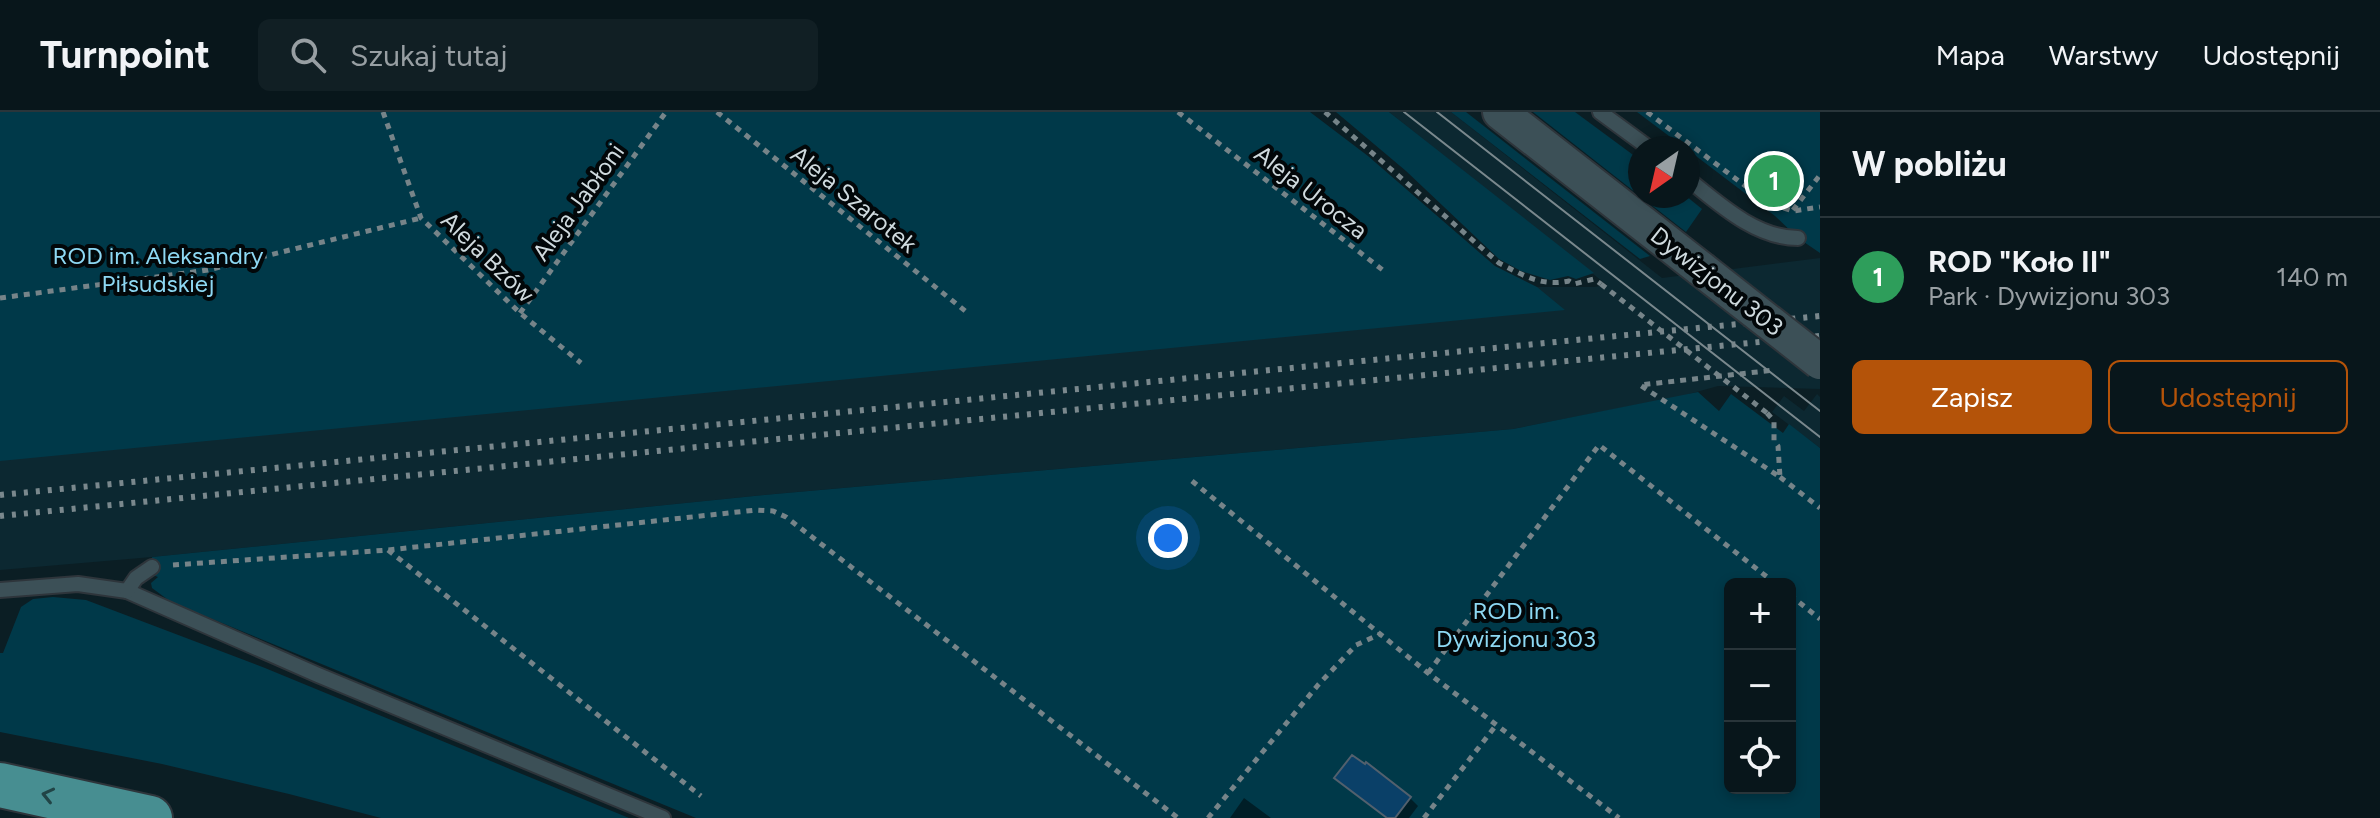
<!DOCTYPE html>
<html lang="pl">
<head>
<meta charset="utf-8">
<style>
	body { margin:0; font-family:Figtree,sans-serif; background:#111f24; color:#f1f3f6 }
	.controls { position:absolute; right:24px; bottom:24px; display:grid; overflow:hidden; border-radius:12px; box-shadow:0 4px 12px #0003 }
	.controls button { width:72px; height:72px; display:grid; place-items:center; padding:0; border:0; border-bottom:2px solid #29353a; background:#08161b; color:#f1f3f6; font:40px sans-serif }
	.compass { position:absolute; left:1628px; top:24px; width:72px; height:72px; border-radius:50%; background:#08161b; box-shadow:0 4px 12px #0003; rotate:214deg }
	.you { position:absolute; left:1168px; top:426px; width:28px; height:28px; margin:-20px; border:6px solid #fff; border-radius:50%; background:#1a73e8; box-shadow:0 0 0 12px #1a73e833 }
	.badge { display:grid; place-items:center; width:52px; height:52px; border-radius:50%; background:#b45309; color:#fff; font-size:26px; font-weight:700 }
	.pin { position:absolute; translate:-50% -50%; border:4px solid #fff; box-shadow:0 2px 8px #0006 }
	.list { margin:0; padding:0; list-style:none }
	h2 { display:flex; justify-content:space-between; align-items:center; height:104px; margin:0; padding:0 32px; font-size:34px }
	h2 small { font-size:26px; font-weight:400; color:#989fa3 }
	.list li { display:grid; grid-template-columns:52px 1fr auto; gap:24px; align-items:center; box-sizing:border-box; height:120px; padding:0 32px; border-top:2px solid #29353a }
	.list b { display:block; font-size:30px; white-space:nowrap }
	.list p { margin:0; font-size:26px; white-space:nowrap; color:#989fa3 }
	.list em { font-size:26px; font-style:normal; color:#989fa3 }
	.actions { display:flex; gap:16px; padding:24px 32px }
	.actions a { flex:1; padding:18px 0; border:2px solid #b45309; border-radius:12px; text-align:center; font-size:28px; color:#b45309 }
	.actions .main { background:#b45309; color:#fff }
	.icon { flex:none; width:44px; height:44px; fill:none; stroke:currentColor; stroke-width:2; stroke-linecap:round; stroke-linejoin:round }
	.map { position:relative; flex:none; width:1820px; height:706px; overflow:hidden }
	header { display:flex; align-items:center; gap:48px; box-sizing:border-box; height:112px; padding:0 40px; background:#08161b; border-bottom:2px solid #29353a }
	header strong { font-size:38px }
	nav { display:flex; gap:44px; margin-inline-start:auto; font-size:28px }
	.search { width:560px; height:72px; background:#111f24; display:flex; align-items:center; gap:20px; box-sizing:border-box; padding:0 28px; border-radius:12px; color:#989fa3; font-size:30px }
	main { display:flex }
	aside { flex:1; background:#08161b }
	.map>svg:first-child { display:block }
	.built { fill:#0c2831 }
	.green { fill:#003949; fill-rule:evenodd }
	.shadow { fill:#0007 }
	.building { fill:#0a4068; stroke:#52606d; stroke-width:2 }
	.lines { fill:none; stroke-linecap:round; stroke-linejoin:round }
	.service-casing { stroke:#2e353b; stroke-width:18 }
	.tertiary-casing { stroke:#2e353b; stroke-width:38 }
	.motorway-casing { stroke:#2e353b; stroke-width:48 }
	.path { stroke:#768489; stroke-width:5; stroke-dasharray:6 6; stroke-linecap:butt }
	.service { stroke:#3c5057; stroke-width:14 }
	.tertiary { stroke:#3c5057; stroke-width:34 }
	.motorway { stroke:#478e91; stroke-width:44 }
	.tram { stroke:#7a888d; stroke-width:2 }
	.rail { stroke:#7a888d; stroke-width:6; stroke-dasharray:4 8; stroke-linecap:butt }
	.tertiary-bridge-casing { stroke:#2e353b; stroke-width:38; stroke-linecap:butt }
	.path-bridge { stroke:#768489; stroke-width:5; stroke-dasharray:6 6; stroke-linecap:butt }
	.tertiary-bridge { stroke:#3c5057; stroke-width:34 }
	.oneway { stroke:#214446 }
	.labels { text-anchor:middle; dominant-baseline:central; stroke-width:8; stroke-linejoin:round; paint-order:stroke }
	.street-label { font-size:24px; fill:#cfdade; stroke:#020709 }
	.park-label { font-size:24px; fill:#8dd8f3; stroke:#020709 }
</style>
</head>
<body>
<header>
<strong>Turnpoint</strong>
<div class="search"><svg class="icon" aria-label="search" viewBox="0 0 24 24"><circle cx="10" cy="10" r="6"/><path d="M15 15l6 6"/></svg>Szukaj tutaj</div>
<nav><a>Mapa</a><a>Warstwy</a><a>Udostępnij</a></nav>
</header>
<main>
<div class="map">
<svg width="1820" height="706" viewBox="0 0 1820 706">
	<rect width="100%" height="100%" fill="#0b1e24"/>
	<g class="built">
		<path d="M 1389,0 L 1451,0 L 1662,166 L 1820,146 L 1820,277 L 1718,274 L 1682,284 L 1513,317 L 775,382 L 152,445 L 0,458 L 0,331 L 1444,155 L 1537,175 L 1594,175 L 1607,173 Z"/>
		<path d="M 1817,282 L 1820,285 L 1820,336 L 1772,300 L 1784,284 L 1804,299 Z"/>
	</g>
	<g class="green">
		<path d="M 0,0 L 1310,0 L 1368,44 L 1495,154 L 1537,175 L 1565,198 L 0,349 Z"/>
		<path d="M 1336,0 L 1389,0 L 1594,161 L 1576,167 L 1568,164 L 1550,168 L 1521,159 L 1499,147 L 1406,59 Z"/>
		<path d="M 1451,0 L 1466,0 L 1650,144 L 1640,147 Z"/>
		<path d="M 1533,0 L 1575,0 L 1640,48 L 1640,84 Z"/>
		<path d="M 1637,0 L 1820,0 L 1820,141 L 1798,126 L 1775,104 L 1688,38 L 1688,36 L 1685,36 Z"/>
		<path d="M 1640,84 L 1686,84 L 1702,97 L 1686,120 Z"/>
		<path d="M 1698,280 L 1719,299 L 1731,282 L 1783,321 L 1789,312 L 1820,336 L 1820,706 L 696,706 L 171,490 L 152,476 L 151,471 L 158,465 L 153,463 L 152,445 L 775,382 L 1513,317 ZM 1730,472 L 1790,472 L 1790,676 L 1730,676 Z"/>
		<path d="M 53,485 L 86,488 L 265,556 L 629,706 L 381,706 L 289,682 L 162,652 L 0,620 L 0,541 L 3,541 L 21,495 L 33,487 Z"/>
	</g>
	<g class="shadow">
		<path d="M 1244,686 L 1271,706 L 1230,706 Z"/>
		<path d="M 1410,686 L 1418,694 L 1409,706 L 1387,706 Z"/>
	</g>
	<path class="building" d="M 1352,643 L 1365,652 L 1366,650 L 1411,685 L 1395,706 L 1387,706 L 1334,666 Z"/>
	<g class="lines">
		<g class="service-casing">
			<g id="service">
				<path d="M 1600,0 L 1649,36"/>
				<path d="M 1688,67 C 1719,92 1756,126 1798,126"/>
				<path d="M 0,478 L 78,472 L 127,479 L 318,563 L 663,706"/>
				<path d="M 127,479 L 136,466 L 152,455"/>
			</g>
		</g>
		<g class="tertiary-casing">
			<path id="tertiary" d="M 1500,0 L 1701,157"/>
		</g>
		<g class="motorway-casing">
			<path id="motorway" d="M 0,673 L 150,706"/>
		</g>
		<g class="path">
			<path d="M 383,0 L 421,106 L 520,201 L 581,251"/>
			<path d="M 717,0 L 969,202"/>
			<path d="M 1178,0 L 1384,159"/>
			<path d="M 1325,0 L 1499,151 C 1523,163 1541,175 1569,169 L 1574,172 L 1594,167 L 1601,172"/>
			<path d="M 1647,0 L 1768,91 L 1793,99 L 1820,95"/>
			<path d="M 1793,98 L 1820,63"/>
			<path d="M 0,186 L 208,158 L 421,106"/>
			<path d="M 520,201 L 666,0"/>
			<path d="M 1767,301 L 1774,309 L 1774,329 L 1778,334 L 1780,365 L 1640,273 L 1775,258"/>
			<path d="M 1780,365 L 1820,396"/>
			<path d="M 1192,369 L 1428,561 L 1619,706"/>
			<path d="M 388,438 L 701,684"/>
			<path d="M 173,453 L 388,438 L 756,398 L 773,399 L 786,405 L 1178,706"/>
			<path d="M 1790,483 L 1820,507"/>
			<path d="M 1428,561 L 1599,333 L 1776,472"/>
			<path d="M 1208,706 L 1318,573 L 1356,533 L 1380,522"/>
			<path d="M 1424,706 L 1497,612"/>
		</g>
		<use href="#service" class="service"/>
		<use href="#tertiary" class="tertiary"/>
		<use href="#motorway" class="motorway"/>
		<g class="tram">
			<path d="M 1404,0 L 1820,325"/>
			<path d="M 1437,0 L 1820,299"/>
		</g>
		<g class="rail">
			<path d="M 0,383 L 1820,204"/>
			<path d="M 0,404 L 1820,224"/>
		</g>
		<g class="tertiary-bridge-casing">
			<path id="tertiary-bridge" d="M 1701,157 L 1820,250"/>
		</g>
		<path class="path-bridge" d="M 1601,172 L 1767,301"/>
		<use href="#tertiary-bridge" class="tertiary-bridge"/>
	</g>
	<defs><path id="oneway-chevron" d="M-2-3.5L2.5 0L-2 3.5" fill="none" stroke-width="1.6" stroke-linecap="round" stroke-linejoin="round" transform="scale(2)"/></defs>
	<use class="oneway" href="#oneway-chevron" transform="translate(48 683) rotate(-167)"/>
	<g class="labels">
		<g class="street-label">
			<text transform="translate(1311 80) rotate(38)">Aleja Urocza</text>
			<text transform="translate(854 87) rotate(39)">Aleja Szarotek</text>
			<text transform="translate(578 90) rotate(-54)">Aleja Jabłoni</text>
			<text transform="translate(488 145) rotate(44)">Aleja Bzów</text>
			<text transform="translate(1717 169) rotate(38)">Dywizjonu 303</text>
		</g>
		<g class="park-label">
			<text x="158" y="143">ROD im. Aleksandry<tspan x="158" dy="28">Piłsudskiej</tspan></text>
			<text x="1516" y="498">ROD im.<tspan x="1516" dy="28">Dywizjonu 303</tspan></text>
		</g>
	</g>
</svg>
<div class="controls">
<button>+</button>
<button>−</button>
<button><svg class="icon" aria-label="locate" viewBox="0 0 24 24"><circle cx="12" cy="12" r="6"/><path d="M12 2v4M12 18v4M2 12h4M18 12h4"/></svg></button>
</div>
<svg class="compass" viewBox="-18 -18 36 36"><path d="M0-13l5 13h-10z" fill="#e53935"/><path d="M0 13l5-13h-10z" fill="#989fa3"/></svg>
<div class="you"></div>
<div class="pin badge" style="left:1774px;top:69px;background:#2e9e5b">1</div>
</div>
<aside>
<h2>W pobliżu<small></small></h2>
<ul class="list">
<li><span class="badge" style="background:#2e9e5b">1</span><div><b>ROD &quot;Koło II&quot;</b><p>Park · Dywizjonu 303</p></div><em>140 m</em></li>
</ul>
<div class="actions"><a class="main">Zapisz</a><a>Udostępnij</a></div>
</aside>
</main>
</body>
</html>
